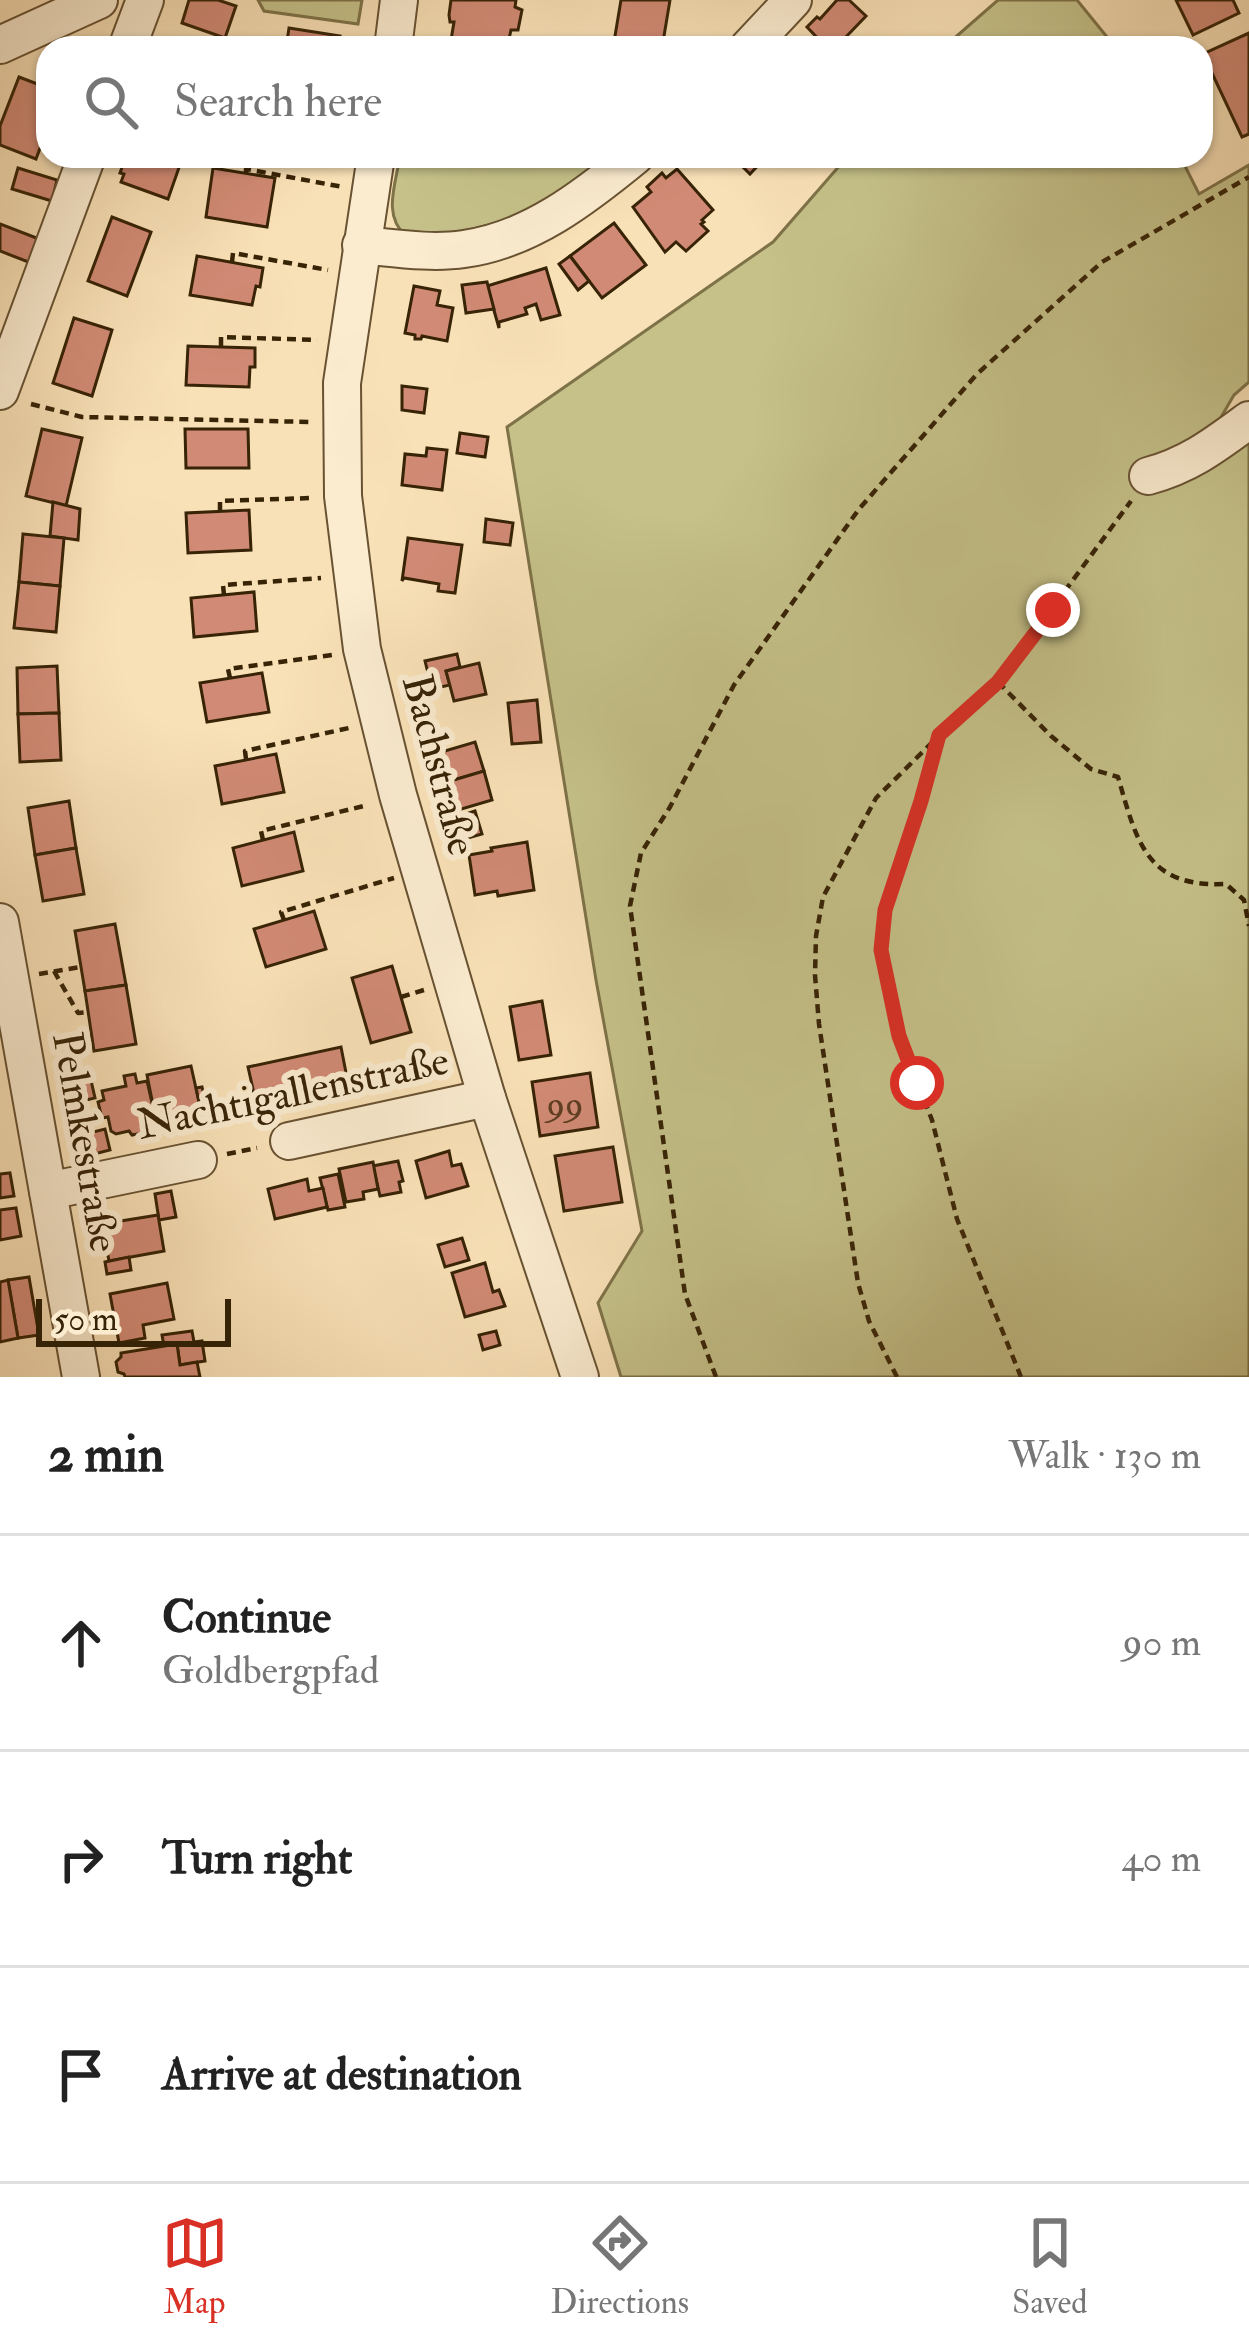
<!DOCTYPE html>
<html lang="en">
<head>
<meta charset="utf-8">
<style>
	body { margin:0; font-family:"IM FELL Double Pica",serif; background:#f6f6f6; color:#222 }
	.scale { position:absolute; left:36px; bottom:30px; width:195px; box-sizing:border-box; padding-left:12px; border:6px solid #372306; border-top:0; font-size:33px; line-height:42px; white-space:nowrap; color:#372306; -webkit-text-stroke:9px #fbecd0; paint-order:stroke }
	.stop { position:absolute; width:36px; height:36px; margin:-27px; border:9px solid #d93025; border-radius:50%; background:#fff }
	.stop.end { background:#d93025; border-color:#fff; box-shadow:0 3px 12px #0008 }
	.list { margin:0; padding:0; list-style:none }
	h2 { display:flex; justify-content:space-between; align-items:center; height:156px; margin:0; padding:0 48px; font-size:51px }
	h2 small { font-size:39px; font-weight:400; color:#767676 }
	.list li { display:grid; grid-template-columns:78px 1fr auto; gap:36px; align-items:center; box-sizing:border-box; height:216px; padding:0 48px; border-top:3px solid #e0e0e0 }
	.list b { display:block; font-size:45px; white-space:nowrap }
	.list p { margin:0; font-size:39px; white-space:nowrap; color:#767676 }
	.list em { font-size:39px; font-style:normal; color:#767676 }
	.icon { flex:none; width:66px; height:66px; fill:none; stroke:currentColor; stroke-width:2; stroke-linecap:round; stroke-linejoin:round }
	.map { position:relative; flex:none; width:1249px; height:1377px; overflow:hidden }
	.search { position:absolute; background:#fff; box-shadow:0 3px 9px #0004; left:36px; right:36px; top:36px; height:132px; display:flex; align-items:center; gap:30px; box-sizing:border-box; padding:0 42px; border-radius:36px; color:#767676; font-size:45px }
	.sheet { height:804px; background:#fff }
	nav { display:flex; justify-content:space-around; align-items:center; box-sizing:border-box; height:168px; border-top:3px solid #e0e0e0; background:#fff; font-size:33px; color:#767676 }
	nav a { display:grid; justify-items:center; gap:6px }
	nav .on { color:#d93025 }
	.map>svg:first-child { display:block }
	.green { fill:#c5c189; stroke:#7e7248; stroke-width:3 }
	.building { fill:#d18a75; stroke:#372306; stroke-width:3 }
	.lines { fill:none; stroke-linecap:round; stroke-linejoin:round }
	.minor-casing { stroke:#685232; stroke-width:40 }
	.path { stroke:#372306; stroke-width:4.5; stroke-dasharray:9 6; stroke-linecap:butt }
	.minor { stroke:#fbecd0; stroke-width:36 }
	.route { stroke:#d93025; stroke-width:15 }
	.labels { text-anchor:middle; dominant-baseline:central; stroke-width:12; stroke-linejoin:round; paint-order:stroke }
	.number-label { font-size:36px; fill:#5e3d22 }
	.street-label { font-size:42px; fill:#372306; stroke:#fbecd0 }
</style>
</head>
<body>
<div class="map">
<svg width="1249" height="1377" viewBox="0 0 1249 1377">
	<rect width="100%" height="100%" fill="#f9e1b7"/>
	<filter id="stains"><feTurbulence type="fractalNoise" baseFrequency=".00167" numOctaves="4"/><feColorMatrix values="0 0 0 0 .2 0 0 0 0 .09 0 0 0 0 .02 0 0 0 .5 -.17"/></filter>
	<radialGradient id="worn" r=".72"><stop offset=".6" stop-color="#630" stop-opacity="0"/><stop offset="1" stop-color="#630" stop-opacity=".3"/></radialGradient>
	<g class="green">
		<path d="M 258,0 L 362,0 L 358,24 L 264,11 Z"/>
		<path d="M 998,0 L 1077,0 L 1116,48 L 943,48 Z"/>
		<path d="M 400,156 L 567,156 L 594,157 L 597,165 L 526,215 L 439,238 L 406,236 C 382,215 396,184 400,156 Z"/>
		<path d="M 848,156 L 1180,156 L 1199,194 L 1249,165 L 1249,382 L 1234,395 L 1210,436 L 1249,440 L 1249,1377 L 621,1377 L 598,1303 L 642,1231 L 596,980 L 507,427 L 773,242 Z"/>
	</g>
	<g class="building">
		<path d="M 189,0 L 218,0 L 236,6 L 225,38 L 182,23 Z"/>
		<path d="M 451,0 L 516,0 L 515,7 L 522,10 L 518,30 L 511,30 L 507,48 L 474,48 L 466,43 L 451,40 L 454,22 L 450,22 L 449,15 Z"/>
		<path d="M 621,0 L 670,0 L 662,48 L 613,48 Z"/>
		<path d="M 837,0 L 849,0 L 866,16 L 844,39 L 852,48 L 827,48 L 807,27 L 817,17 L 820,19 Z"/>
		<path d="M 1176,0 L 1233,0 L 1239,13 L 1193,35 Z"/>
		<path d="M 289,28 L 340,36 L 338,48 L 286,48 Z"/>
		<path d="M 1249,33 L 1249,134 L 1242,137 L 1203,54 Z"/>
		<path d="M 19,77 L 48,88 L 48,127 L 36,159 L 0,145 L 0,126 Z"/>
		<path d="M 126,156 L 183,156 L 168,199 L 121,182 L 124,174 L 120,173 Z"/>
		<path d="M 732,156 L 767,156 L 750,174 Z"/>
		<path d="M 18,168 L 57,180 L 52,201 L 12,189 Z"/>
		<path d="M 213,168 L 275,178 L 267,227 L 206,217 Z"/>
		<path d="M 677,169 L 713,210 L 702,220 L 704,222 L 701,224 L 708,231 L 686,251 L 676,242 L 665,252 L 633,207 L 651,192 L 647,187 L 662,173 L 666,178 Z"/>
		<path d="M 112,217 L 151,232 L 127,296 L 88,281 Z"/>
		<path d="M 614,223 L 646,265 L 602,298 L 570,256 Z"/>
		<path d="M 0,224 L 39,239 L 31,263 L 0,251 Z"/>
		<path d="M 197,256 L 263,268 L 260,287 L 256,286 L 252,305 L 190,295 Z"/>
		<path d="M 570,256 L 589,281 L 578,290 L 559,264 Z"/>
		<path d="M 546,268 L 560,315 L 541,320 L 536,304 L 525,308 L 527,314 L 499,322 L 499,328 L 487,286 Z"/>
		<path d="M 487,282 L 494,309 L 466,313 L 462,285 Z"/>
		<path d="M 414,286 L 440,291 L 437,305 L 453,308 L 447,341 L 422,336 L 421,339 L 415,339 L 415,335 L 405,333 Z"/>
		<path d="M 74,318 L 112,330 L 92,396 L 53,383 Z"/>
		<path d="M 188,346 L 255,348 L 255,367 L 250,367 L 249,387 L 186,385 Z"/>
		<path d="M 402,386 L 427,389 L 424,413 L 402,410 Z"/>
		<path d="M 42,429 L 82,438 L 66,506 L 26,496 Z"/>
		<path d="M 185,429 L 248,429 L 249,468 L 186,468 Z"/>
		<path d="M 460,433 L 488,437 L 485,457 L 457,453 Z"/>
		<path d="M 427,448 L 447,450 L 442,490 L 402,485 L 405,454 L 426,456 Z"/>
		<path d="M 53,502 L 80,509 L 78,540 L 50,536 Z"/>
		<path d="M 249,510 L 251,550 L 188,553 L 186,513 Z"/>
		<path d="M 486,519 L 513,523 L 510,545 L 484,542 Z"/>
		<path d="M 23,534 L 64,538 L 60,586 L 19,582 Z"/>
		<path d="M 408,538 L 462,545 L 455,593 L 438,591 L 439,584 L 404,578 L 402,581 Z"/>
		<path d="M 19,582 L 60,586 L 56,632 L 14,628 Z"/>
		<path d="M 254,592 L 257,631 L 194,637 L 191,598 Z"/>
		<path d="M 457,654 L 460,667 L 446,671 L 450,685 L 432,689 L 425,661 Z"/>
		<path d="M 479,663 L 486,694 L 454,701 L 446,671 Z"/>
		<path d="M 57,666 L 59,713 L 18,714 L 17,668 Z"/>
		<path d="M 262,673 L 269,712 L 207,722 L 200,683 Z"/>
		<path d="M 537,700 L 541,742 L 512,744 L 508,703 Z"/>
		<path d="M 59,713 L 61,760 L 20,762 L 18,714 Z"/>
		<path d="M 475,742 L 484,771 L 447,782 L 438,753 Z"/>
		<path d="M 276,754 L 284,792 L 222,804 L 215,766 Z"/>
		<path d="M 484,771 L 492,800 L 455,811 L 447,782 Z"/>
		<path d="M 69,801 L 76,848 L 35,855 L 28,808 Z"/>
		<path d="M 475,811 L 482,834 L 461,840 L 454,818 Z"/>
		<path d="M 294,832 L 303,871 L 242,886 L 233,848 Z"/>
		<path d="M 527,842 L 534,890 L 498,896 L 497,891 L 475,895 L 469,855 L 492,851 L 491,848 Z"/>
		<path d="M 76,848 L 84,894 L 43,901 L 35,855 Z"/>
		<path d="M 314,911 L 326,949 L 266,967 L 254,929 Z"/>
		<path d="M 115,924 L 126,985 L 85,991 L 75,931 Z"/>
		<path d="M 392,966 L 411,1032 L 371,1043 L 352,978 Z"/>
		<path d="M 126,985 L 136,1044 L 94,1051 L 85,991 Z"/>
		<path d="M 542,1001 L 551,1055 L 519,1060 L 510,1007 Z"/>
		<path d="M 341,1047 L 349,1088 L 257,1107 L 248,1067 Z"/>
		<path d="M 191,1066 L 201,1111 L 197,1117 L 188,1118 L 189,1124 L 173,1127 L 172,1122 L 157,1125 L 147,1075 Z"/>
		<path d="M 590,1073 L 598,1127 L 540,1136 L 532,1082 Z"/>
		<path d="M 135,1074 L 137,1083 L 147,1081 L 157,1125 L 144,1127 L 143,1133 L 132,1135 L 129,1131 L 116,1134 L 111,1131 L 108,1117 L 102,1118 L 98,1102 L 104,1100 L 102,1091 L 126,1086 L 124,1076 Z"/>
		<path d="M 90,1076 L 95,1098 L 74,1103 L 69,1081 Z"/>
		<path d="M 202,1087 L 204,1096 L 209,1095 L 214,1116 L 198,1120 L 201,1111 L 196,1088 Z"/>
		<path d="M 105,1129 L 110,1150 L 79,1158 L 73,1137 Z"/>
		<path d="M 613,1147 L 622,1202 L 564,1211 L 555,1156 Z"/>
		<path d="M 449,1151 L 452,1166 L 461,1164 L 468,1186 L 426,1198 L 416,1161 Z"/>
		<path d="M 398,1161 L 403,1181 L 399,1182 L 401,1192 L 380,1196 L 373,1166 Z"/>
		<path d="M 373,1162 L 378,1189 L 363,1192 L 364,1199 L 346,1202 L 339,1169 Z"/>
		<path d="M 10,1173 L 14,1196 L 0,1198 L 0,1174 Z"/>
		<path d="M 338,1174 L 345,1207 L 328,1210 L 320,1178 Z"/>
		<path d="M 307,1179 L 309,1191 L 323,1188 L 327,1207 L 275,1219 L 268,1189 Z"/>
		<path d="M 171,1191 L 176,1217 L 159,1220 L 155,1194 Z"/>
		<path d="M 16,1208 L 21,1236 L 0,1240 L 0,1210 Z"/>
		<path d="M 158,1215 L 164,1251 L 109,1261 L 102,1224 Z"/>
		<path d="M 462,1238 L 469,1260 L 445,1267 L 438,1245 Z"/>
		<path d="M 129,1257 L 131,1270 L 107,1274 L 105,1262 Z"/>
		<path d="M 485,1263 L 493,1292 L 499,1290 L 505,1306 L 465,1317 L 452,1273 Z"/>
		<path d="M 29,1277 L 39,1335 L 18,1338 L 8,1280 Z"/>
		<path d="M 8,1280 L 18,1338 L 0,1342 L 0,1282 Z"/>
		<path d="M 167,1283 L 174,1319 L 143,1325 L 145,1338 L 119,1343 L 110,1294 Z"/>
		<path d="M 192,1331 L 194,1342 L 202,1341 L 205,1361 L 180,1365 L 177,1344 L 164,1346 L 162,1335 Z"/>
		<path d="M 496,1331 L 500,1345 L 483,1350 L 479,1335 Z"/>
		<path d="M 177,1344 L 180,1365 L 197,1362 L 200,1377 L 125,1377 L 124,1374 L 118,1372 L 116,1362 L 121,1357 L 121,1353 Z"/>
	</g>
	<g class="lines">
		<g class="minor-casing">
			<g id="minor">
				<path d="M 0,45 L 99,0"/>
				<path d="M 127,48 L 145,0"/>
				<path d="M 393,48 L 399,0"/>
				<path d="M 748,48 L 793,0"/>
				<path d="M 376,156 L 342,383 L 343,496 L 362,649 L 398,795 L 487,1098 L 580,1377"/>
				<path d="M 361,245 C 394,248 431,254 464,249 C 530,240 585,197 635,156"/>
				<path d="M 0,391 L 87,156"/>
				<path d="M 1148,476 C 1189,465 1215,445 1249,420"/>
				<path d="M 0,922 L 81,1377"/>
				<path d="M 289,1141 L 487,1098"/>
				<path d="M 48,1191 L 198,1160"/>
			</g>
		</g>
		<g class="path">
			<path d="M 246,173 L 246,169 L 343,187"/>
			<path d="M 232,262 L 233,253 L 328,270"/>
			<path d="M 221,346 L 221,337 L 317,340"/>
			<path d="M 31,404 L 82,417 L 311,422"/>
			<path d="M 220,511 L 220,501 L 312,498"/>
			<path d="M 224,595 L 223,585 L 321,578"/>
			<path d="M 230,678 L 228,669 L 332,655"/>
			<path d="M 998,682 L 1051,736 L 1091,769 L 1118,777 C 1137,842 1146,888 1226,884 L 1244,900 L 1249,926"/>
			<path d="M 937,740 L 921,801 L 885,910 L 881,950 L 899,1036 L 932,1120 L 957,1219 L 1021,1377"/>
			<path d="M 246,759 L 245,751 L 349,728"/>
			<path d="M 263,840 L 261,831 L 368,805"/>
			<path d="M 284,920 L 281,912 L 394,878"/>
			<path d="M 54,971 L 78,1013 L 88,1012"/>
			<path d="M 39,974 L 81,967"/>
			<path d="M 401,997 L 424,990"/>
			<path d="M 227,1154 L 257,1148"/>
			<path d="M 716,1377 L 685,1294 L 630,906 L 641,853 L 670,807 L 734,685 L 859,509 L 977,374 L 1102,262 L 1249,177"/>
			<path d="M 897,1377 L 869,1321 L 858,1283 L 819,1024 L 815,975 L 816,936 L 823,897 L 876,798 L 962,713 L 998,682 L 1131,501"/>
		</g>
		<use href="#minor" class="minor"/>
	</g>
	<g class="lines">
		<path class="route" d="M 917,1083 L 899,1036 L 881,950 L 885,910 L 921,801 L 939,735 L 998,682 L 1053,610"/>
	</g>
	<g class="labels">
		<g class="number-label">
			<text x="565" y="1104">99</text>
		</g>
		<g class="street-label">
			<text transform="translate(439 765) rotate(75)">Bachstraße</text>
			<text transform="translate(293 1093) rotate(-12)">Nachtigallenstraße</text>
			<text transform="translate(85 1142) rotate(80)">Pelmkestraße</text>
		</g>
	</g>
	<rect width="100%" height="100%" filter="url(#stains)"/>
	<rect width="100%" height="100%" fill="url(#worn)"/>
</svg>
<div class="scale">50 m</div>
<div class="stop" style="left:917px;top:1083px"></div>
<div class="stop end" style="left:1053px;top:610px"></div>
<div class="search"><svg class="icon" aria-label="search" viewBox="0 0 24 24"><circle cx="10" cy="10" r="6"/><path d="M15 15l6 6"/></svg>Search here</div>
</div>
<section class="sheet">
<h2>2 min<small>Walk · 130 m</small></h2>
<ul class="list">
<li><svg class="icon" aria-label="ahead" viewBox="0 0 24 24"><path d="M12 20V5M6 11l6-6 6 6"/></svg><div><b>Continue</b><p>Goldbergpfad</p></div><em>90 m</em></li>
<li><svg class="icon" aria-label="right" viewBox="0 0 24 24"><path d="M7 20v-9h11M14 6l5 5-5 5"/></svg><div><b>Turn right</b></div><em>40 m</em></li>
<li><svg class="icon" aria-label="arrive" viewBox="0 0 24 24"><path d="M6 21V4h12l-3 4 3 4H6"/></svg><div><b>Arrive at destination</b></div></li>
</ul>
</section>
<nav>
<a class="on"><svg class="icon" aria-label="map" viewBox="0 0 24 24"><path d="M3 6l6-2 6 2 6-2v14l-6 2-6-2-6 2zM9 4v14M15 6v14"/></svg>Map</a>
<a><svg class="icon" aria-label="directions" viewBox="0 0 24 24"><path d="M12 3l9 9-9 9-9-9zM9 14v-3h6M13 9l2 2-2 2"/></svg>Directions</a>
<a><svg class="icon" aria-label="saved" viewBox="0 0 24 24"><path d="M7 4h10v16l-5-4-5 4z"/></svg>Saved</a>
</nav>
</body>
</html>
